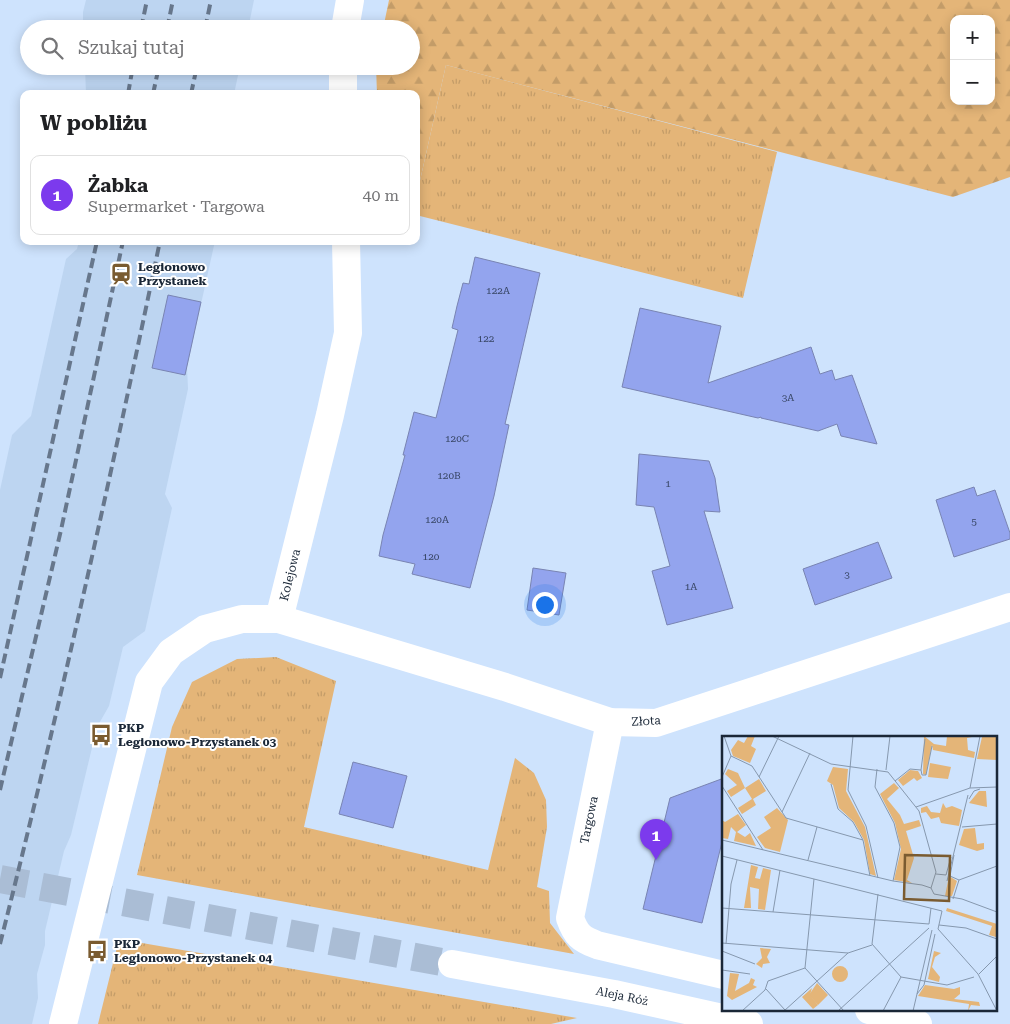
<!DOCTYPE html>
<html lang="pl">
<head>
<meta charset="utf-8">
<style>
	body { margin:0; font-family:"Roboto Serif",serif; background:#f6f6f6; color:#202124 }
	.controls { position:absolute; right:15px; top:15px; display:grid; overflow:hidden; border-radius:10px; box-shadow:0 2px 12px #0003 }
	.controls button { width:45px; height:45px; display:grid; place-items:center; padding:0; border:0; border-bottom:1px solid #e0e0e0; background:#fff; color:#202124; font:25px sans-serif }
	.you { position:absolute; left:544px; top:604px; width:18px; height:18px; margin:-12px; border:4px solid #fff; border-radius:50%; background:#1a73e8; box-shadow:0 0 0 8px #1a73e833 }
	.badge { display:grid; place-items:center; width:32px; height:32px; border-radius:50%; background:#7c3aed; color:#fff; font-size:16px; font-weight:700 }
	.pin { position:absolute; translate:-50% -41px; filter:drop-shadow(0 1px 2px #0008) }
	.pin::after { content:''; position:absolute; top:26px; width:18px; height:15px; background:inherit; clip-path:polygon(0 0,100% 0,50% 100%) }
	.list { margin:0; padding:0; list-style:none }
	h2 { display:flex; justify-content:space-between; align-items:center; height:65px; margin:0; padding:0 20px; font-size:21px }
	h2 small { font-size:16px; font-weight:400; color:#757577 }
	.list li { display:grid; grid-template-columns:32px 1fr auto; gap:15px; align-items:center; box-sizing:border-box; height:80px; margin:0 10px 10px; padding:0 10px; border:1px solid #e0e0e0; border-radius:10px }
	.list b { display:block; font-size:19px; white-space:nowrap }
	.list p { margin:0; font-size:16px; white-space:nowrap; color:#757577 }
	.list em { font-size:16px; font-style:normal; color:#757577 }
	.icon { flex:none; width:28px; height:28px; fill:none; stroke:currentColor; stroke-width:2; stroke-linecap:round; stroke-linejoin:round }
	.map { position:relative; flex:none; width:1010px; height:1024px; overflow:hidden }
	.search { position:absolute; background:#fff; box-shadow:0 2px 12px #0003; left:20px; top:20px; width:400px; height:55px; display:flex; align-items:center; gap:12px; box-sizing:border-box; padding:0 18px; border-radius:28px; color:#757577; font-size:19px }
	.panel { position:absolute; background:#fff; box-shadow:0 2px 12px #0003; left:20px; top:90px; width:400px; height:155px; border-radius:10px }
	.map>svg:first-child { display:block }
	.built { fill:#bdd5f1 }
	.grass { fill:url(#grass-tufts) }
	.forest { fill:url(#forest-firs); fill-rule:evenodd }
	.building { fill:#93a4ee; stroke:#7984b2 }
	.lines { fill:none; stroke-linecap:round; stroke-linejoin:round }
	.minor-tunnel { stroke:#aabdd5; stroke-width:28; stroke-dasharray:28 14; stroke-linecap:butt }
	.minor { stroke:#fff; stroke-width:28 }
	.rail { stroke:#67778c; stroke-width:4; stroke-dasharray:10 5; stroke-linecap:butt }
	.labels { text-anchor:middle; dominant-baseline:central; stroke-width:4; stroke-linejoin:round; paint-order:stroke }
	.number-label { font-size:10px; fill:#384665 }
	.poi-label { font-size:12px; font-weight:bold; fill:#1a2737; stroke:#fff; text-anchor:start }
	.street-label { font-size:12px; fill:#1a2737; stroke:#fff }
	.inset-road { fill:none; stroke:#8698ae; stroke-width:1 }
	.view { fill:#7a5b30; fill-opacity:0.15; stroke:#7a5b30; stroke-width:2.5 }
	.inset-edge { fill:none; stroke:#1a2737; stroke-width:2.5 }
</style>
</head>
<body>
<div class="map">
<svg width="1010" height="1024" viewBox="0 0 1010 1024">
	<defs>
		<pattern id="grass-tufts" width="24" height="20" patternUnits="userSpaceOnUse" patternTransform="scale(1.25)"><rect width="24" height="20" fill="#e4b578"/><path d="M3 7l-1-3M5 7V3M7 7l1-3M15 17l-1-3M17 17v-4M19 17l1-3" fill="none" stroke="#c39c68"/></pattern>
		<pattern id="forest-firs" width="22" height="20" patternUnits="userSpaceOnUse" patternTransform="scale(1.25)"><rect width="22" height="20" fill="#e4b578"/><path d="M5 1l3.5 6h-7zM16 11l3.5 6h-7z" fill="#c39c68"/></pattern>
	</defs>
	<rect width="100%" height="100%" fill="#cee3fd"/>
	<g class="built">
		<path d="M 86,0 L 254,0 L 248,29 L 83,29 L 83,12 Z"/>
		<path d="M 85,66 L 240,66 L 234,94 L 86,94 Z"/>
		<path d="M 79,241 L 215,241 L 187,367 L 188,389 L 165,494 L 172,508 L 145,631 L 123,647 L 109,706 L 97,727 L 71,835 L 64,851 L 45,931 L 45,945 L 37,974 L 38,998 L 32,1024 L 0,1024 L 0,490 L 12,435 L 31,416 L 66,259 L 77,249 Z"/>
	</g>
	<g class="grass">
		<path d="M 446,65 L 777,152 L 743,298 L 416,215 L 416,185 L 419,185 Z"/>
		<path d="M 276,657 L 336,681 L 304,827 L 488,870 L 515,758 L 534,773 L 546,800 L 547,827 L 537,887 L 549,891 L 550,923 L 574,954 L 137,875 L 172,727 L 192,682 L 237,659 Z"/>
		<path d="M 119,939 L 577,1018 L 551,1024 L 98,1024 Z"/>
	</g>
	<path class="forest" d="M 389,0 L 1010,0 L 1010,177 L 953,197 L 446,65 L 419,185 L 416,185 L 416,94 L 377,94 L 376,66 L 411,66 L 411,29 L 383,29 ZM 954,19 L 991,19 L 991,101 L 954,101 Z"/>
	<g class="building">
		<path d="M 475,257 L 540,273 L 505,424 L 509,425 L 494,496 L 470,588 L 412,574 L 415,564 L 379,556 L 383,535 L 405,455 L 403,455 L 414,412 L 436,418 L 458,330 L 452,328 L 457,306 L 463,283 L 469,284 Z"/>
		<path d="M 168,295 L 201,302 L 185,375 L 152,368 Z"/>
		<path d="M 640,308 L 721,326 L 708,383 L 811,347 L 820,374 L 832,370 L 835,380 L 852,375 L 877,444 L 841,436 L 837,424 L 818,431 L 761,418 L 761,417 L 758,418 L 622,387 Z"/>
		<path d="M 639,454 L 709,461 L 715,478 L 720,512 L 704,511 L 733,608 L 667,625 L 652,571 L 670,566 L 654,507 L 636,505 Z"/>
		<path d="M 974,487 L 977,496 L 995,490 L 1010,533 L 1010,539 L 954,557 L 936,500 Z"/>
		<path d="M 878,542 L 892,578 L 815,605 L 803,569 Z"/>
		<path d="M 533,568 L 566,573 L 559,615 L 527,610 Z"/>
		<path d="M 353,762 L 407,776 L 393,828 L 339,814 Z"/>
		<path d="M 724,778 L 724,834 L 702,923 L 643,909 L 670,798 Z"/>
	</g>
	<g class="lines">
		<path class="minor-tunnel" d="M 0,879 L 452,964"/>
		<g class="minor">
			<path d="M 345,29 L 350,0"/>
			<path d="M 343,66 L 343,94"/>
			<path d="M 279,619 L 330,415 L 348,333 L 346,241"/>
			<path d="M 610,722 L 570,918 C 576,935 581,939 597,945 L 724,975"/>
			<path d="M 452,964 L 614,994 L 749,1024"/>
			<path d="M 869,1010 L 918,1024"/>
			<path d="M 63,1024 L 149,682 L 171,652 L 205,629 L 242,619 L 279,619 L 505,687 L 610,722 L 656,723 L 1010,607"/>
		</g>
		<g class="rail">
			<path d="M 141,29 L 147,0"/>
			<path d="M 167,29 L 173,0"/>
			<path d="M 205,29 L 211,0"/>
			<path d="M 128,94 L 133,66"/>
			<path d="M 153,94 L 159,66"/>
			<path d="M 191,94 L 197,66"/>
			<path d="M 0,678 L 97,241"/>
			<path d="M 0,790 L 61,530 L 123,241"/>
			<path d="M 0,944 C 59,711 111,476 160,241"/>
		</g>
	</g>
	<defs>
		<g id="station-bare" transform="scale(1.725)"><path d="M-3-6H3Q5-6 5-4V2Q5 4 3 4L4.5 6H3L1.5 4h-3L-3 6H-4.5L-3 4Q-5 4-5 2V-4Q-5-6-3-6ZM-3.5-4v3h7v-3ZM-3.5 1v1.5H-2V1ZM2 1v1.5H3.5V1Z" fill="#7a5b30" stroke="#fff" stroke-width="2.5" paint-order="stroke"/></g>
		<g id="bus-bare" transform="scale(1.725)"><path d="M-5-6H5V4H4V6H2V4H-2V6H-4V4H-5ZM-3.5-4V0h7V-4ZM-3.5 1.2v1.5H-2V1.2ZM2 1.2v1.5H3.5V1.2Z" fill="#7a5b30" stroke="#fff" stroke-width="2.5" paint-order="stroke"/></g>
	</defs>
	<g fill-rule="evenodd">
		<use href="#station-bare" x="121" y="274"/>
		<use href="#bus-bare" x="101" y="735"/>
		<use href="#bus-bare" x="97" y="951"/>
	</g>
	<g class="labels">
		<g class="number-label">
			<text x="498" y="290">122A</text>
			<text x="486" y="338">122</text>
			<text x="788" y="397">3A</text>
			<text x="457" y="438">120C</text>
			<text x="449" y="475">120B</text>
			<text x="668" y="483">1</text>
			<text x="437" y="519">120A</text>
			<text x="974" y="521">5</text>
			<text x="431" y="556">120</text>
			<text x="847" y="574">3</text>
			<text x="691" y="586">1A</text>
		</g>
		<g class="poi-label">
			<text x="138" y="267">Legionowo<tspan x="138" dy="14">Przystanek</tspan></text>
			<text x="118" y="728">PKP<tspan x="118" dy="14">Legionowo-Przystanek 03</tspan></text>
			<text x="114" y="944">PKP<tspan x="114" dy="14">Legionowo-Przystanek 04</tspan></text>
		</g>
		<g class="street-label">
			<text transform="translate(290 575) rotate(-76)">Kolejowa</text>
			<text transform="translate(646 721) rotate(-3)">Złota</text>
			<text transform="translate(589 820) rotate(-78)">Targowa</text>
			<text transform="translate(622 996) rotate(12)">Aleja Róż</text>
		</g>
	</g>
	<g transform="translate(722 736)">
		<rect width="275" height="275" fill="#cee3fd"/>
		<path d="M 227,140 L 235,145 L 230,160 L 223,160 ZM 225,172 L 275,188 L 274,201 L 267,199 L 270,190 L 224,175 ZM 38,212 L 49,213 L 45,221 L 48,227 L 41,228 L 40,232 L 34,228 L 40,222 ZM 95,247 L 106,259 L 96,269 L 87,259 Z" fill="#e4b578"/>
		<path d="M 26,0 L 33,0 L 29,10 L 34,13 L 28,27 L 11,20 L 9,14 L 16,4 L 22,7 ZM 202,0 L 212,8 L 224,10 L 225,0 L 255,0 L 245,2 L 246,14 L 253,16 L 252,22 L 211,14 L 210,9 L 204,39 L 201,38 ZM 260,1 L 275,1 L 275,24 L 255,23 ZM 208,27 L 229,31 L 226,43 L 206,41 ZM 111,31 L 126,33 L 124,55 L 143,91 L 154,140 L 148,138 L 142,104 L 132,86 L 117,72 L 111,49 L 105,45 ZM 6,33 L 16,37 L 23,52 L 37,43 L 44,55 L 31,63 L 34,69 L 20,78 L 16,72 L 30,63 L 23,52 L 9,61 L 5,55 L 15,49 L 3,38 ZM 188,34 L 196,35 L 200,42 L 195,45 L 192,42 L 181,50 L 176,44 ZM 172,47 L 177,52 L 165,63 L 178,79 L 182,88 L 197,84 L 199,90 L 184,95 L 192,122 L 185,144 L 190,147 L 172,144 L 179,113 L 173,87 L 158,58 ZM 257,55 L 264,55 L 265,71 L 247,67 ZM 221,67 L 224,72 L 230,70 L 240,74 L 237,90 L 219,87 L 217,81 L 209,83 L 204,76 L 199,77 L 199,72 L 205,70 L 209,76 L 218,77 ZM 55,72 L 66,84 L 58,116 L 43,112 L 35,101 L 49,92 L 42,81 ZM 16,78 L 24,89 L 15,96 L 23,101 L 28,97 L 34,110 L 12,105 L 14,96 L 9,91 L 6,103 L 0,102 L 0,84 L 3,86 ZM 253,92 L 255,108 L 262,107 L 262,113 L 255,115 L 237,109 L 242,93 ZM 29,129 L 36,131 L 33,142 L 38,143 L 41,132 L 49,134 L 43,174 L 36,173 L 37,153 L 28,151 L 29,172 L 22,172 ZM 212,215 L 219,217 L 213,221 L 210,231 L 218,241 L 217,246 L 206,243 ZM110 238a8 8 0 1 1 16 0a8 8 0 1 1-16 0ZM 8,237 L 17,238 L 13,255 L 27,247 L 29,242 L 33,244 L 31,249 L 35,251 L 10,264 L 5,260 ZM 203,249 L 232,253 L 238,251 L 238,258 L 232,263 L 257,266 L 258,270 L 249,269 L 246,275 L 247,268 L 196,260 ZM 90,252 L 88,259 L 96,269 L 91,273 L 80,261 Z" fill="#e4b578"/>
		<path class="inset-road" d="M 2,0 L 9,20 L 30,30 L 64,82 L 141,104M 50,0 L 109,28 L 166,36 L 197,75 L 214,136 L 209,152M 131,0 L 126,54 L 144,90 L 156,142M 155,33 L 153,51 L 172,87 L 178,111 L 171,145M 164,34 L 168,0M 199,34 L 203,3M 0,41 L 9,20M 37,41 L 57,0M 173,45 L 188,33 L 199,34 L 200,39 L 204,39 L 210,10M 109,48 L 116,73 L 131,86 L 141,104 L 148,140M 0,50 L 41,114M 248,52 L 258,0M 247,63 L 252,55 L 258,53M 194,71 L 248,52 L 275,51M 60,76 L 88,17M 240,91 L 275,88M 0,104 L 171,145 L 200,149 L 209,152 L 212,158 L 240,163 L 275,176M 232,119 L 228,140 L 237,144 L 275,130M 0,120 L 220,175 L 216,193M 86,124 L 95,91M 214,138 L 224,139 L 229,121M 92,143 L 83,232 L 122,275M 225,145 L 246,59M 156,158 L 150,208 L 179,241 L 225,249 L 252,241M 231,163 L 237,144M 0,172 L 207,188M 51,176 L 58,134M 207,188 L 209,172M 217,189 L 244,192 L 275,203M 216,193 L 256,238 L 275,275M 0,207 L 126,217M 4,208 L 9,148 L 15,124M 0,215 L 33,228M 0,234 L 28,238M 257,238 L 275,220M 44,253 L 63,274M 195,258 L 202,249 L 213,198M 20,275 L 43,254 L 46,245 L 83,232M 62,275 L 126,217 L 150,209M 116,275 L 207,192M 161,275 L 179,241M 191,275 L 210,194"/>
		<path class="view" d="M 183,119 L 228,120 L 227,165 L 182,163 Z"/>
		<rect width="275" height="275" class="inset-edge"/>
	</g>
</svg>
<div class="controls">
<button>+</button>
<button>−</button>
</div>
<div class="you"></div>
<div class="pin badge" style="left:656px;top:860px">1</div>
<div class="search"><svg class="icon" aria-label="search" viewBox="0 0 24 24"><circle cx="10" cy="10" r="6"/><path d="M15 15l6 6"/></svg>Szukaj tutaj</div>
<section class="panel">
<h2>W pobliżu<small></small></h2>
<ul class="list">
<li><span class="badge">1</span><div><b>Żabka</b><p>Supermarket · Targowa</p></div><em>40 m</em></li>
</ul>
</section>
</div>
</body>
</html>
